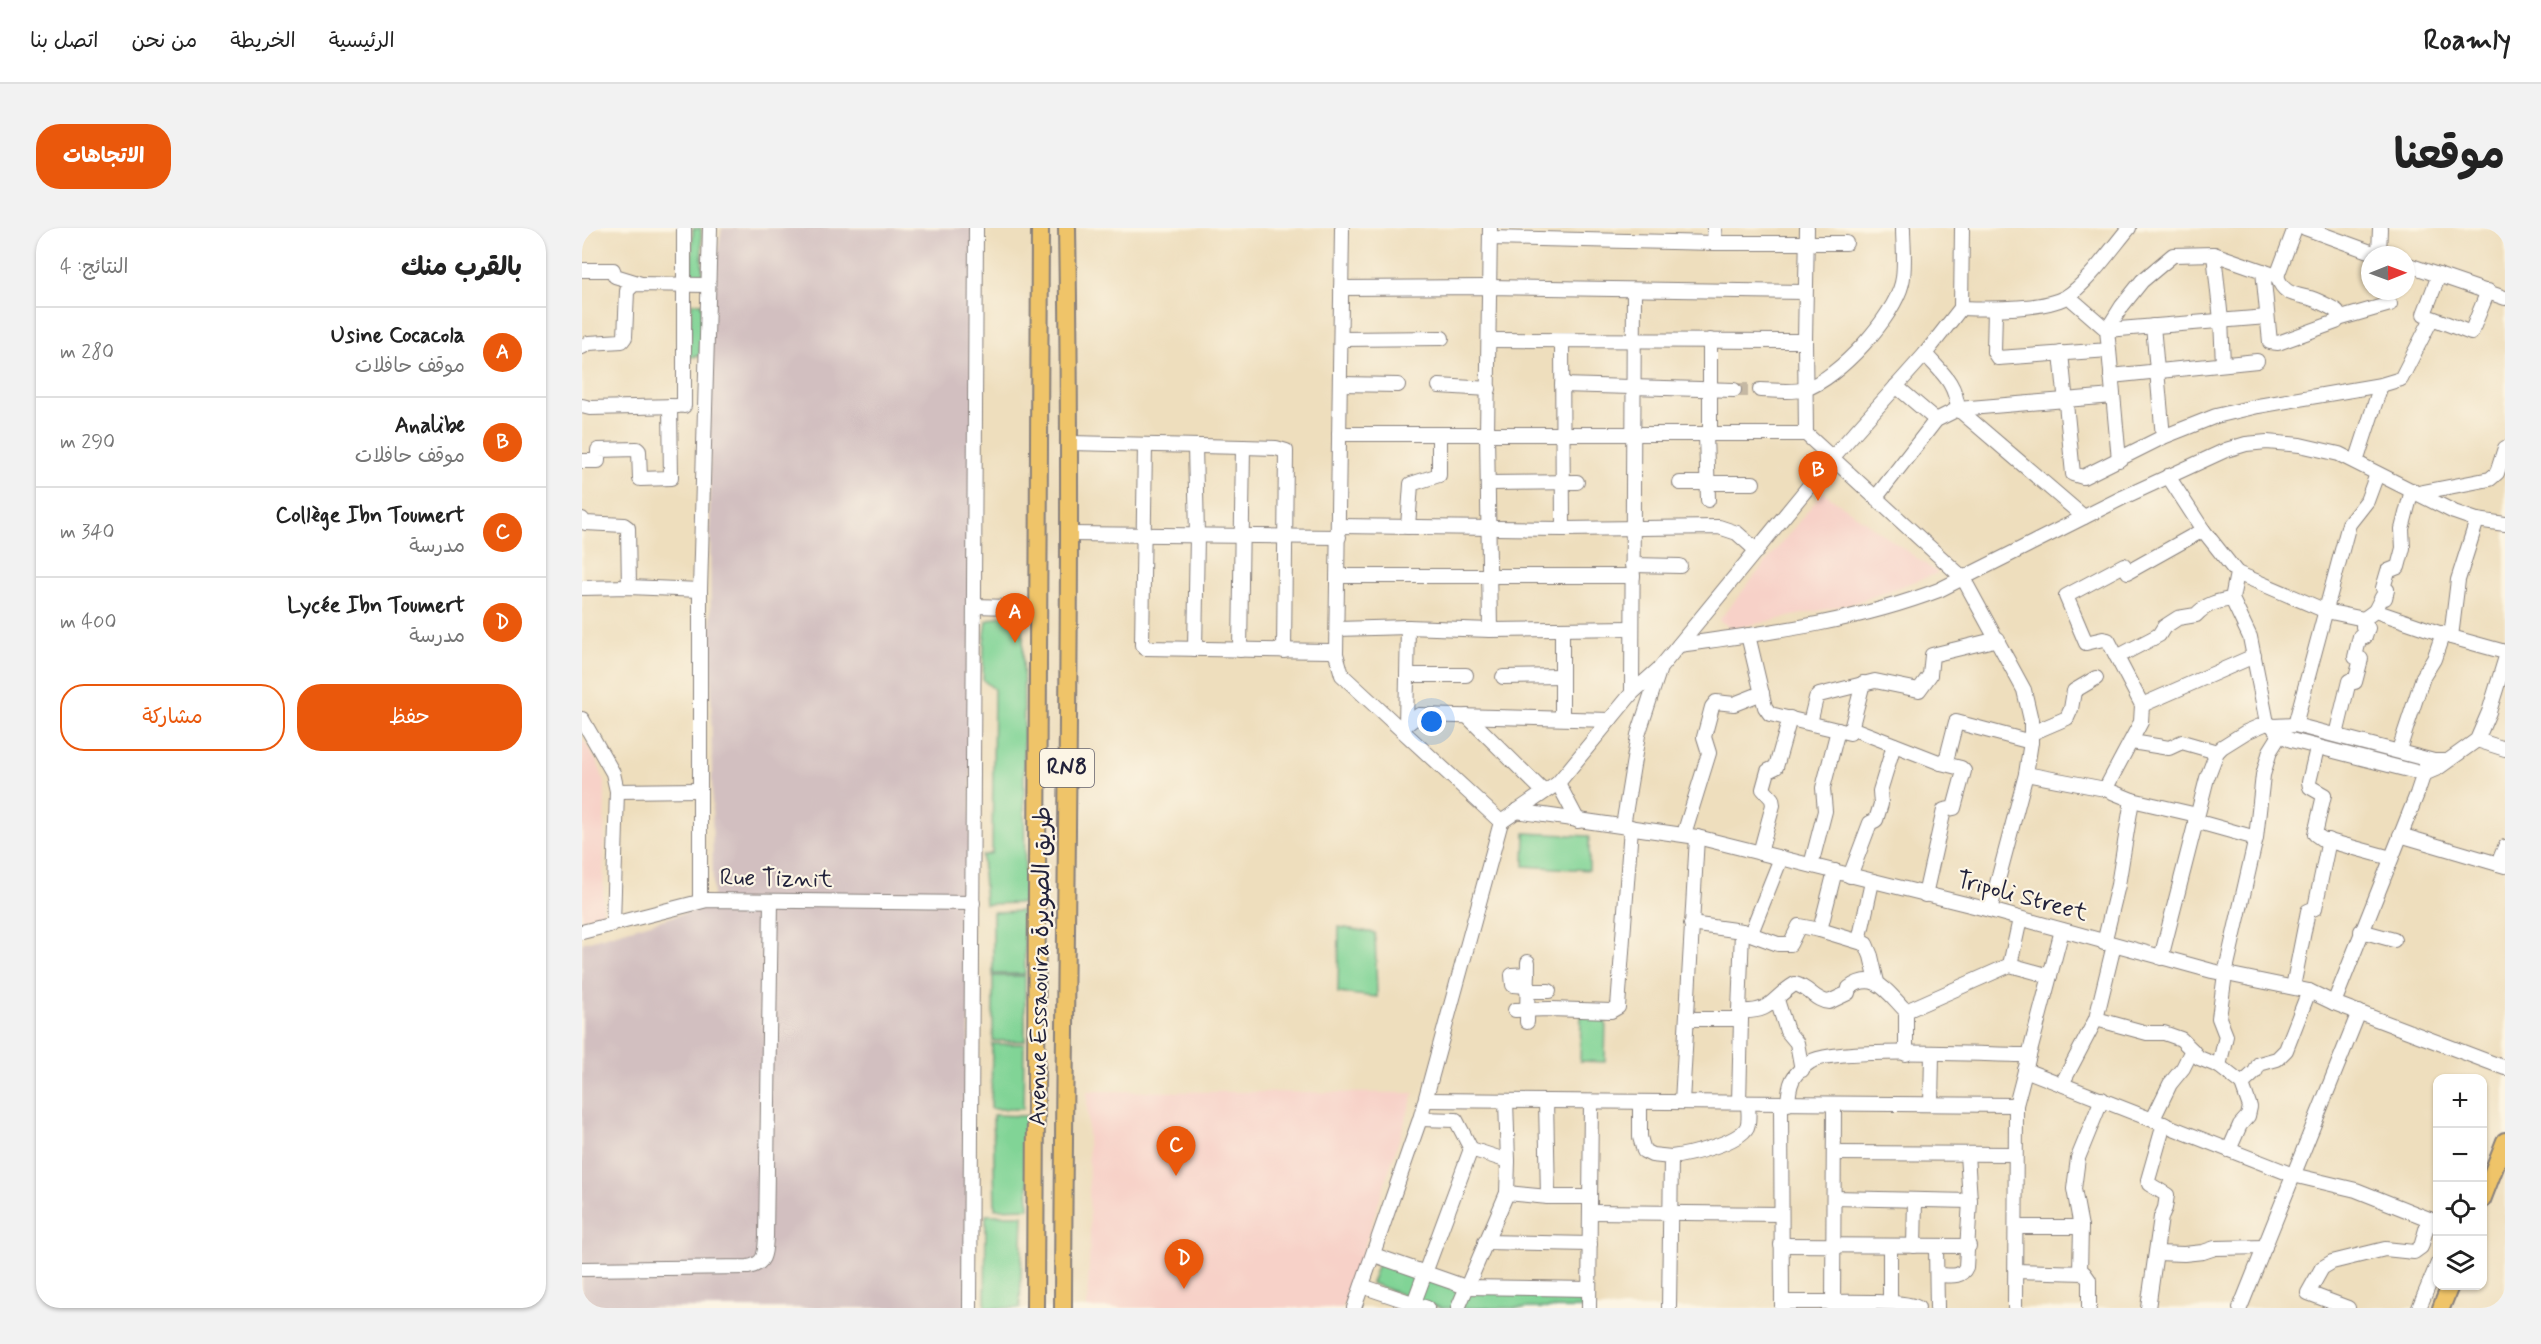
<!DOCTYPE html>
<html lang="ar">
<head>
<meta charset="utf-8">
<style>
	body { margin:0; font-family:Mynerve,"Playpen Sans Arabic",sans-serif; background:#f2f2f2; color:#222; direction:rtl }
	.controls { position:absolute; right:18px; bottom:18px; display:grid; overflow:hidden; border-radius:12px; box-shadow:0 2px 4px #0004 }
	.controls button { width:54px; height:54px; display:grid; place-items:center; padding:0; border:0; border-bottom:2px solid #e0e0e0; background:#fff; color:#222; font:30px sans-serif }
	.compass { position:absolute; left:1779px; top:18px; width:54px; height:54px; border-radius:50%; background:#fff; box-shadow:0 2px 4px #0004; rotate:89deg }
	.you { position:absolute; left:850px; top:494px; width:21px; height:21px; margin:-15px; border:4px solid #fff; border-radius:50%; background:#1a73e8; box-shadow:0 0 0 9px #1a73e833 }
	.badge { display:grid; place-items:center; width:39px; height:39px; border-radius:50%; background:#ea580c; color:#fff; font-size:20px; font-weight:700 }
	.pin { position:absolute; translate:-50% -50px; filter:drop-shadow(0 2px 3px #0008) }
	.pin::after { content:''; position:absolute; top:32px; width:21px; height:18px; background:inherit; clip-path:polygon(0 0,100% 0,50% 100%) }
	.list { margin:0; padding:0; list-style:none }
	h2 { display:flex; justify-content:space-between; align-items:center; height:78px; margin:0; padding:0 24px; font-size:26px }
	h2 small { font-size:20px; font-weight:400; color:#767676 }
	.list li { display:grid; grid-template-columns:39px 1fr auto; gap:18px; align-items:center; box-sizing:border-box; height:90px; padding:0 24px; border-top:2px solid #e0e0e0 }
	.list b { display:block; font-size:22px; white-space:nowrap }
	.list p { margin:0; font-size:20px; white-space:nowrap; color:#767676 }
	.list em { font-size:20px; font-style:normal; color:#767676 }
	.actions { display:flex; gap:12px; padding:18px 24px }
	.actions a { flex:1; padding:14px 0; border:2px solid #ea580c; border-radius:24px; text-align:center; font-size:21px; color:#ea580c }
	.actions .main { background:#ea580c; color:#fff }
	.icon { flex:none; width:33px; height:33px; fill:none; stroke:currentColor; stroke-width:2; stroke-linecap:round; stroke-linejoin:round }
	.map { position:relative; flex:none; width:1923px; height:1080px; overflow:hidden; direction:ltr; border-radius:24px }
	header { display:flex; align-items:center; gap:36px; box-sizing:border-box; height:84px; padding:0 30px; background:#fff; border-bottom:2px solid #e0e0e0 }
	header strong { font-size:28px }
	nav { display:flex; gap:33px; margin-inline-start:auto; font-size:21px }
	.intro { display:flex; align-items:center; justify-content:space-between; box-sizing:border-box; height:144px; padding:0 36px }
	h1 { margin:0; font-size:42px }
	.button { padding:15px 27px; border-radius:24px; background:#ea580c; color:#fff; font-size:21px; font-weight:700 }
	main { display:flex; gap:36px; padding:0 36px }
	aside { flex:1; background:#fff; border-radius:24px; box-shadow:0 2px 4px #0004 }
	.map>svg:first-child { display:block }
	.built { fill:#f7d1c8 }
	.industrial { fill:#d2bfc0 }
	.green { fill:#81d496; stroke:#527b68; stroke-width:1.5 }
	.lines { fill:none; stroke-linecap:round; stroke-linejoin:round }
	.minor-tunnel { stroke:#c5b8a3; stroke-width:14; stroke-dasharray:14 7; stroke-linecap:butt }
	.minor-casing { stroke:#88807c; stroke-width:16 }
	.major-casing { stroke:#88807c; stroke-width:20 }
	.minor { stroke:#fff; stroke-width:14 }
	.major { stroke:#efc469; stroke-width:16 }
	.labels { text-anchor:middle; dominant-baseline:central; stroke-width:4.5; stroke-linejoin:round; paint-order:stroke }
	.shield { fill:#fcf5e5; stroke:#63616e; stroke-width:1.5 }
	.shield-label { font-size:22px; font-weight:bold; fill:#22223b }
	.street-label { font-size:24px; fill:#22223b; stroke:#fcf5e5 }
</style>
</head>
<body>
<header>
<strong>Roamly</strong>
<nav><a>الرئيسية</a><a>الخريطة</a><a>من نحن</a><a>اتصل بنا</a></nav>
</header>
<div class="intro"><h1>موقعنا</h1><a class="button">الاتجاهات</a></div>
<main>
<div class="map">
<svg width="1923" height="1080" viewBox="0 0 1923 1080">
	<rect width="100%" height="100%" fill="#fcf5e5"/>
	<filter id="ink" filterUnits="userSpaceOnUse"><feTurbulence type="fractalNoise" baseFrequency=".0167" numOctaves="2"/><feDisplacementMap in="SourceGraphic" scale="12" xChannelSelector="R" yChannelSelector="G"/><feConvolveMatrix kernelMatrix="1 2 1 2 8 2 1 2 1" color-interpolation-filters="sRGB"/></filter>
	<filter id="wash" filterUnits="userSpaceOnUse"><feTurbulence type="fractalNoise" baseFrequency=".008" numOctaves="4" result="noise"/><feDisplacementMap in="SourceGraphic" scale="24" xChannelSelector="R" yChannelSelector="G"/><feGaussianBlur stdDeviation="1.35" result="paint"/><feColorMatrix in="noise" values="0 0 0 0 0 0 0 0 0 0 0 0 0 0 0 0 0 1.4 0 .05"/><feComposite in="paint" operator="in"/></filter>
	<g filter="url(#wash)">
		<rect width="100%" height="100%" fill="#eedebd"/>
		<g class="built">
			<path d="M 1241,264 L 1356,345 L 1273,375 L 1150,401 L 1137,392 Z"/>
			<path d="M 0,510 L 16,536 L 23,555 L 21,685 L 0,691 Z"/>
			<path d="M 505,863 L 832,865 L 769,1061 L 760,1080 L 505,1080 L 508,1010 Z"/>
		</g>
		<path class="industrial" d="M 140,0 L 393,0 L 385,1080 L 0,1080 L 0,715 L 131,677 L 127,146 L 130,59 Z"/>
		<g class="green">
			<path d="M 119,0 L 121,52 L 109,53 L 111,1 Z"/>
			<path d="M 110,75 L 120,75 L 118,128 L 107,129 Z"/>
			<path d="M 418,388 L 441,389 L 443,675 L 403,676 L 400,628 L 410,625 L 412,461 L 401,452 L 402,414 L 405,393 Z"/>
			<path d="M 943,605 L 1007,608 L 1007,642 L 942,638 Z"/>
			<path d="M 442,683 L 443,746 L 411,746 L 411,684 Z"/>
			<path d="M 757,699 L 793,705 L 795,769 L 756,765 Z"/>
			<rect x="411" y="748" width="32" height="65"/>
			<path d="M 999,787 L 1024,788 L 1023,834 L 998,833 Z"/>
			<path d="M 410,816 L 442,816 L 441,881 L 409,881 Z"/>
			<path d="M 411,887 L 444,888 L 447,980 L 413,981 Z"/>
			<path d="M 404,987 L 441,987 L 438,1080 L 403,1080 Z"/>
			<path d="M 797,1033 L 836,1048 L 829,1070 L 789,1055 Z"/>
			<path d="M 841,1048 L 878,1061 L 872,1080 L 860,1080 L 836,1073 Z"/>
			<path d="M 885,1062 L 1003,1064 L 1004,1080 L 878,1080 Z"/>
		</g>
	</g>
	<g filter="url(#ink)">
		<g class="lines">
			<path class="minor-tunnel" d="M 1152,162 L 1178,162"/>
			<g class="minor-casing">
				<g id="minor">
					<path d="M 760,0 L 754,426 L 760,447 L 919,594"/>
					<path d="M 908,0 L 905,205 L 908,402"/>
					<path d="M 1132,0 L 1133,15"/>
					<path d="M 1225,0 L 1223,113 L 1224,206 L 1381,350 L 1442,462 L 1449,492 L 1449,514 L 1444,546 L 1408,682"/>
					<path d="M 1723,0 L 1797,27"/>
					<path d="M 908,10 L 1133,15 L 1264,15"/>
					<path d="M 1632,26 L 1639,92 L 1641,136"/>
					<path d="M 1797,27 L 1798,0"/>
					<path d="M 1824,36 L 1923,70"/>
					<path d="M 0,42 L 31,42 L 33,48 L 59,56"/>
					<path d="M 1681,43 L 1688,114 L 1696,115 L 1754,94 L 1756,91 L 1755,83 C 1746,78 1738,73 1728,70 C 1711,66 1701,66 1695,48"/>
					<path d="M 759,60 L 907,59 L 1223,64"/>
					<path d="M 1486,68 L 1525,102 L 1685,89"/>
					<path d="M 1379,80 C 1406,81 1461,82 1484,69 C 1504,57 1531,19 1547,0"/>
					<path d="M 1413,81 L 1412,124 L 1416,130 L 1527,122 L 1525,102 L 1540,78 L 1560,53 L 1591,27 L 1632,26 L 1695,48 L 1713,0"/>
					<path d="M 1842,86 L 1857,47"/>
					<path d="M 1756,91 L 1808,76"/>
					<path d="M 1571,98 L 1581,209"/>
					<path d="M 759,111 L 860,110"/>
					<path d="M 907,112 L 1223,113"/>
					<path d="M 1128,112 L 1128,206"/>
					<path d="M 980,113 L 981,301"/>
					<path d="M 0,119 L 7,115 L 40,113 L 43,109 L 45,63 L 52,56 L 125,57"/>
					<path d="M 1527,122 L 1537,232"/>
					<path d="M 1479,125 L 1491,246 L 1501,249 L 1581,209 L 1634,188 L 1676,178 L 1799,157 L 1819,151 L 1850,90 L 1889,105 L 1906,63"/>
					<path d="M 1343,126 C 1361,146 1373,154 1376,181 L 1502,289"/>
					<path d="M 1529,148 L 1675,133"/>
					<path d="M 758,156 L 816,157"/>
					<path d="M 980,157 L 1152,162"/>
					<path d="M 857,158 L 907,161"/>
					<path d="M 1314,158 L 1354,192"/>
					<path d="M 1178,162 C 1191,162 1211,165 1223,161 C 1257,150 1312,89 1320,55 C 1324,38 1321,17 1321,0"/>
					<path d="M 0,178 L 8,180 L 97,178"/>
					<path d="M 102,178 L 102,0"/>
					<path d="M 757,206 L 1224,206"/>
					<path d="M 1124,206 L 1126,272"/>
					<path d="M 488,215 L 661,219 L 694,220 L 704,223 L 702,423"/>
					<path d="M 563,217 L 560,417 L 563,420 L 749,423 L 754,426"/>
					<path d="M 613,218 L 615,307 L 613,421"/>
					<path d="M 0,233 L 16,233 L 16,222 L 55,221 L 57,223 L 58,251 L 89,250 L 88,178"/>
					<path d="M 1774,234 L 1799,157"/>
					<path d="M 1586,248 L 1621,302 L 1655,345 L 1650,371 L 1668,409 L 1685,495"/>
					<path d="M 907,255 L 995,254"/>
					<path d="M 1098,255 L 1171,255"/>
					<path d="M 1836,265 L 1908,251 L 1915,245 L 1923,220"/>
					<path d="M 1295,268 L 1354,192 L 1376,181 L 1531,168"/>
					<path d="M 0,291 L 3,295 L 42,297 L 46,300 L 47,359"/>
					<path d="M 757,298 L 981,301 L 1137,299 L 1155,305 L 1175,323"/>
					<path d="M 826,299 L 829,256 L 857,247 L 857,206"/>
					<path d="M 487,306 L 757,309"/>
					<path d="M 1050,337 L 1098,338"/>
					<path d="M 1655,345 L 1744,383 L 1782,391 L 1793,383 L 1869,409 L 1923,424"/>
					<path d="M 756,348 L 1051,348"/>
					<path d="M 0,360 L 47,359 L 118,362"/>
					<path d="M 393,378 L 457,380"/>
					<path d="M 1793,383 L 1800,369 L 1803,370 L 1805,362 L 1801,360 L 1806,343 L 1816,339 L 1821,320 L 1820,301 L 1830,262"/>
					<path d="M 755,401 L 826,399 L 908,402 L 1050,400"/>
					<path d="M 980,402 L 980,490"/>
					<path d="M 1166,407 L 1183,479 L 1188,486 L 1268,505 L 1281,455"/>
					<path d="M 1869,409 L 1876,352 L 1895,292"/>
					<path d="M 1097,417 C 1185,405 1274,394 1357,362 L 1542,269 L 1644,222 L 1664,216 L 1685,214 L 1718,217 L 1757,226 L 1872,284 L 1895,292 L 1923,296"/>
					<path d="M 658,422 L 661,219"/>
					<path d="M 1535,429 L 1577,407 L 1582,399 L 1596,390 L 1614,387 C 1624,376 1636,373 1650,371"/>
					<path d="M 826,447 L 884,447"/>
					<path d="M 921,449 L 980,448"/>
					<path d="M 1050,465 L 1052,62"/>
					<path d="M 1560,477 L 1672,428"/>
					<path d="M 885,488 L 962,564"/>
					<path d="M 0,491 L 31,545 L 35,563 L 31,695"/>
					<path d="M 1228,495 L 1234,470 L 1237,467 L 1293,453 L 1337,462 L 1348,447 L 1350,427 L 1416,411"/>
					<path d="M 824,497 L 837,487 L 1028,492"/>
					<path d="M 1713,497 L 1767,296 L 1785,273 L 1795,246"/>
					<path d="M 820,500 L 824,497 L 826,399"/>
					<path d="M 1269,500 L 1359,535 L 1365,529 L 1374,494 L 1449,514"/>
					<path d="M 1692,500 L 1698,507 L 1709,512 L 1842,546 L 1856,540 L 1895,512 L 1907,484 L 1923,432"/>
					<path d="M 1450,505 L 1485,490 L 1489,481 L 1492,463 L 1514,450"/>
					<path d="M 1754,507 L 1767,453 L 1773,454 L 1779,431 L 1773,429 L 1778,408 L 1783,409 L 1786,400 L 1781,398 L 1782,391"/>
					<path d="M 1895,512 L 1923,521"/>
					<path d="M 1550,514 L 1587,520 L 1600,514 L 1635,524"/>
					<path d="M 1735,520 L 1727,554 L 1728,559 L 1742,567 L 1733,606 L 1740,611 L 1809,630"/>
					<path d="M 1817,522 L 1841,449 L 1852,431 L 1861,405"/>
					<path d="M 1444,546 L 1523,561 L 1526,556 L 1559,494 L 1560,477 L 1526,412 L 1521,411 L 1504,415 L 1484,368 L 1542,337 L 1546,344 L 1621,302"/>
					<path d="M 976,555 L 996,593"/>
					<path d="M 1523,561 L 1550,572 L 1615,587"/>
					<path d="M 35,563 L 117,562"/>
					<path d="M 934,583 L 1115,609 L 1408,682 L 1630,743 L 1727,763 L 1752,775 L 1923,840"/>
					<path d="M 1613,593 L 1674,610"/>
					<path d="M 919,594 L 976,555 L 1050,465 L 1078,440 L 1250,230 L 1343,126 L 1379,80 L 1380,0"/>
					<path d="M 1041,598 L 1056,507 L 1077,443"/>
					<path d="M 1102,606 L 1127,525 L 1122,509 L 1130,479 L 1134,474 L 1152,476 L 1180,465"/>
					<path d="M 1818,607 L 1923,638"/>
					<path d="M 1178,625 L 1191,577 L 1190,571 L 1181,561 L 1186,543 L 1194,539 L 1208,490"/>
					<path d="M 1916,636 L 1923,619"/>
					<path d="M 1229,637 L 1243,583 L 1241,560 L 1256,502"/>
					<path d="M 1268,648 L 1288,595 L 1294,592 L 1299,576 L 1298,563 L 1312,517"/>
					<path d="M 1343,667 L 1362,582 L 1372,580 L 1382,543 L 1379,540 L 1359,535"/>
					<path d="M 118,673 L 118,362 L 128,0"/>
					<path d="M 1109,696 L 1160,703 L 1196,716 L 1208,716 L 1217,698 L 1238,702 L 1253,643"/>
					<path d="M 1238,702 L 1284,716 L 1289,728 L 1295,754"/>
					<path d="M 1160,703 L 1157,783 C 1191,785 1189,770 1213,756 C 1228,760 1233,773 1247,774 L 1266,765 L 1267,760 C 1293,741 1306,765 1324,783"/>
					<path d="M 1779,703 L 1812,712"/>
					<path d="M 0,704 L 125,672 L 391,675"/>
					<path d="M 1169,705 L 1199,630"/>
					<path d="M 1277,713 L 1290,654"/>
					<path d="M 1522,715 L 1536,657 L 1550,572"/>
					<path d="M 1579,730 L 1625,550 L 1635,524 L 1640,519 L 1664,504 L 1685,495 L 1691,498 L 1713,497 L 1852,533 L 1863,533"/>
					<path d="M 1428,737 L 1438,691"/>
					<path d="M 945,758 L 931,757 L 930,747 L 946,746"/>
					<path d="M 1711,759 L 1726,683 L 1733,680 L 1747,612"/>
					<path d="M 945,763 L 967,763"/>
					<path d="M 1195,772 L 1205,803 L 1215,815 L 1220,842"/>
					<path d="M 1752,775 L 1835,566 L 1844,539"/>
					<path d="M 933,782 L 968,781 L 1029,783 L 1036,779 L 1049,599"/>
					<path d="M 1105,791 L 1159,791"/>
					<path d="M 1514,791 L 1565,805 L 1582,805 L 1599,811 L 1610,822 L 1601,840 L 1588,856 L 1571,891"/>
					<path d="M 945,794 L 946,734"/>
					<path d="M 1610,822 L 1617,830 L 1637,838 L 1644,808 L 1637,790 L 1643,746 L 1674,610 L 1681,547 L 1688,523 L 1698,507"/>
					<path d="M 1324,826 L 1324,783 L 1428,737 L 1468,748"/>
					<path d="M 1637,838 L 1660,856 L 1668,879 L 1666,888 L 1658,897 L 1647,922"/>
					<path d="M 1443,842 L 1711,947 L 1774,962 L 1847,991"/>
					<path d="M 1480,856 L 1514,791 L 1532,717"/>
					<path d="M 1660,856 L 1673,844 L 1677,836 L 1695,831 L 1704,822 L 1727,763"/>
					<path d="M 844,872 L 1434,877"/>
					<path d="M 964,873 L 966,969"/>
					<path d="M 1100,874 L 1115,609"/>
					<path d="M 1157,874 L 1159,791 L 1157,783"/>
					<path d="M 1058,875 L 1058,909 L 1062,923 L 1070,927 L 1089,929 L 1087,1080"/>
					<path d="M 1199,876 L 1200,1080"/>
					<path d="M 1206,876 C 1207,855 1210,846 1228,834 C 1250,818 1409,827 1446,827"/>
					<path d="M 1349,876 L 1350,826"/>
					<path d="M 838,891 L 874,892 L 889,921"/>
					<path d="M 1252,925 L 1433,926"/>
					<path d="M 1089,929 C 1106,927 1157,915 1165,899 C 1168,892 1166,882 1166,875"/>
					<path d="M 925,965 L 966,969 L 1008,969"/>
					<path d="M 1252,970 L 1388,973"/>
					<path d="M 1008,984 L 1199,986"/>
					<path d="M 1434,999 L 1499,999"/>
					<path d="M 903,1014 L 1008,1016"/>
					<path d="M 1199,1017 L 1387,1018"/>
					<path d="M 1308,1018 L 1308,1074"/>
					<path d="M 1332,1018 L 1333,972"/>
					<path d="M 1354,1019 L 1355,1080"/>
					<path d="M 1574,1025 L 1602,1026 L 1621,1024 L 1633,1020 L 1683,1019"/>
					<path d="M 792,1027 L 884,1059 L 1007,1061"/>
					<path d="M 0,1041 L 166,1039 C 184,1036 183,1024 184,1008 L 189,673"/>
					<path d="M 1434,1043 L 1502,1045 L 1507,1052 L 1507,1080"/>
					<path d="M 1498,1044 L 1499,999 L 1492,961 L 1496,930 L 1520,871"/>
					<path d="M 1355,1047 C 1366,1047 1379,1051 1384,1039 L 1388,973 L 1385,926"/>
					<path d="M 780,1058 L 845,1080"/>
					<path d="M 1200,1074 C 1222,1075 1325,1070 1336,1080"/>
					<path d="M 388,1080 L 394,0"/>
					<path d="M 772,1080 L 838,891 L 919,594"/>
					<path d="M 830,1080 L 889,921 L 926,933"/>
					<path d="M 876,1080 L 925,965 L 926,933 L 924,873"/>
					<path d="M 1007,1080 L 1009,874"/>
					<path d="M 1251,1080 L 1252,876"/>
					<path d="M 1433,1080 L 1434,877 L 1480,702"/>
					<path d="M 1566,1080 L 1579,989 L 1583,980 L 1585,967 L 1567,956 L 1566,952 L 1582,896"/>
					<path d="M 1658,1080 L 1777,784"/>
					<path d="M 1766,1080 L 1726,1065 L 1740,1040 L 1750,1034 L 1803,1021 L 1832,1024 L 1839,1019 L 1847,991 L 1856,998"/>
					<path d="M 1837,1080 L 1856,1035"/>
				</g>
			</g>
			<g class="major-casing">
				<g id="major">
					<path d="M 1900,972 L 1923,913"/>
					<path d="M 453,1080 L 458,0"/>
					<path d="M 481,1080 C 482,720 491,360 485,0"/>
					<path d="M 1859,1080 L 1868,1058"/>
				</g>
			</g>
			<use href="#minor" class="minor"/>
			<use href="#major" class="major"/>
		</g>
	</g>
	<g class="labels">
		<rect class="shield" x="458" y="521" width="54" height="38" rx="4.5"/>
		<g class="shield-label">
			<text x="485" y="540">RN8</text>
		</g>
		<g class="street-label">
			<text transform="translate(194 651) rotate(1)">Rue Tiznit</text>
			<text transform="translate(1440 669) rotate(15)">Tripoli Street</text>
			<text transform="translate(459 738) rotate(-89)">Avenue Essaouira طريق الصويرة</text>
		</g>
	</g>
</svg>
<div class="controls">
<button>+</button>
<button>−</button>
<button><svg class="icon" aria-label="locate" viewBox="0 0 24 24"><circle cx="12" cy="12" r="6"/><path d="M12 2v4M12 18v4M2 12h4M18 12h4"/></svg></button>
<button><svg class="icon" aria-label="layers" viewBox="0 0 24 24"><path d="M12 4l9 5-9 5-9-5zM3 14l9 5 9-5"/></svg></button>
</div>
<svg class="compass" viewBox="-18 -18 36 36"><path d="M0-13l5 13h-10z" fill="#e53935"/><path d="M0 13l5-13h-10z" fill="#767676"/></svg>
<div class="you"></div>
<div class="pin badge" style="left:433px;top:415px">A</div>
<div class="pin badge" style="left:1236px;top:273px">B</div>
<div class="pin badge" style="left:594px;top:948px">C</div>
<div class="pin badge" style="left:602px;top:1061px">D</div>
</div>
<aside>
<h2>بالقرب منك<small>النتائج: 4</small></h2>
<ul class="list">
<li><span class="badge">A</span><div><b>Usine Cocacola</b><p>موقف حافلات</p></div><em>280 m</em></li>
<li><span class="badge">B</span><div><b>Analibe</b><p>موقف حافلات</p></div><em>290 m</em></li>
<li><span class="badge">C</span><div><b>Collège Ibn Toumert</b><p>مدرسة</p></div><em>340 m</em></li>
<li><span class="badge">D</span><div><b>Lycée Ibn Toumert</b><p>مدرسة</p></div><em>400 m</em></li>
</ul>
<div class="actions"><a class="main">حفظ</a><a>مشاركة</a></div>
</aside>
</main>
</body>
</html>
